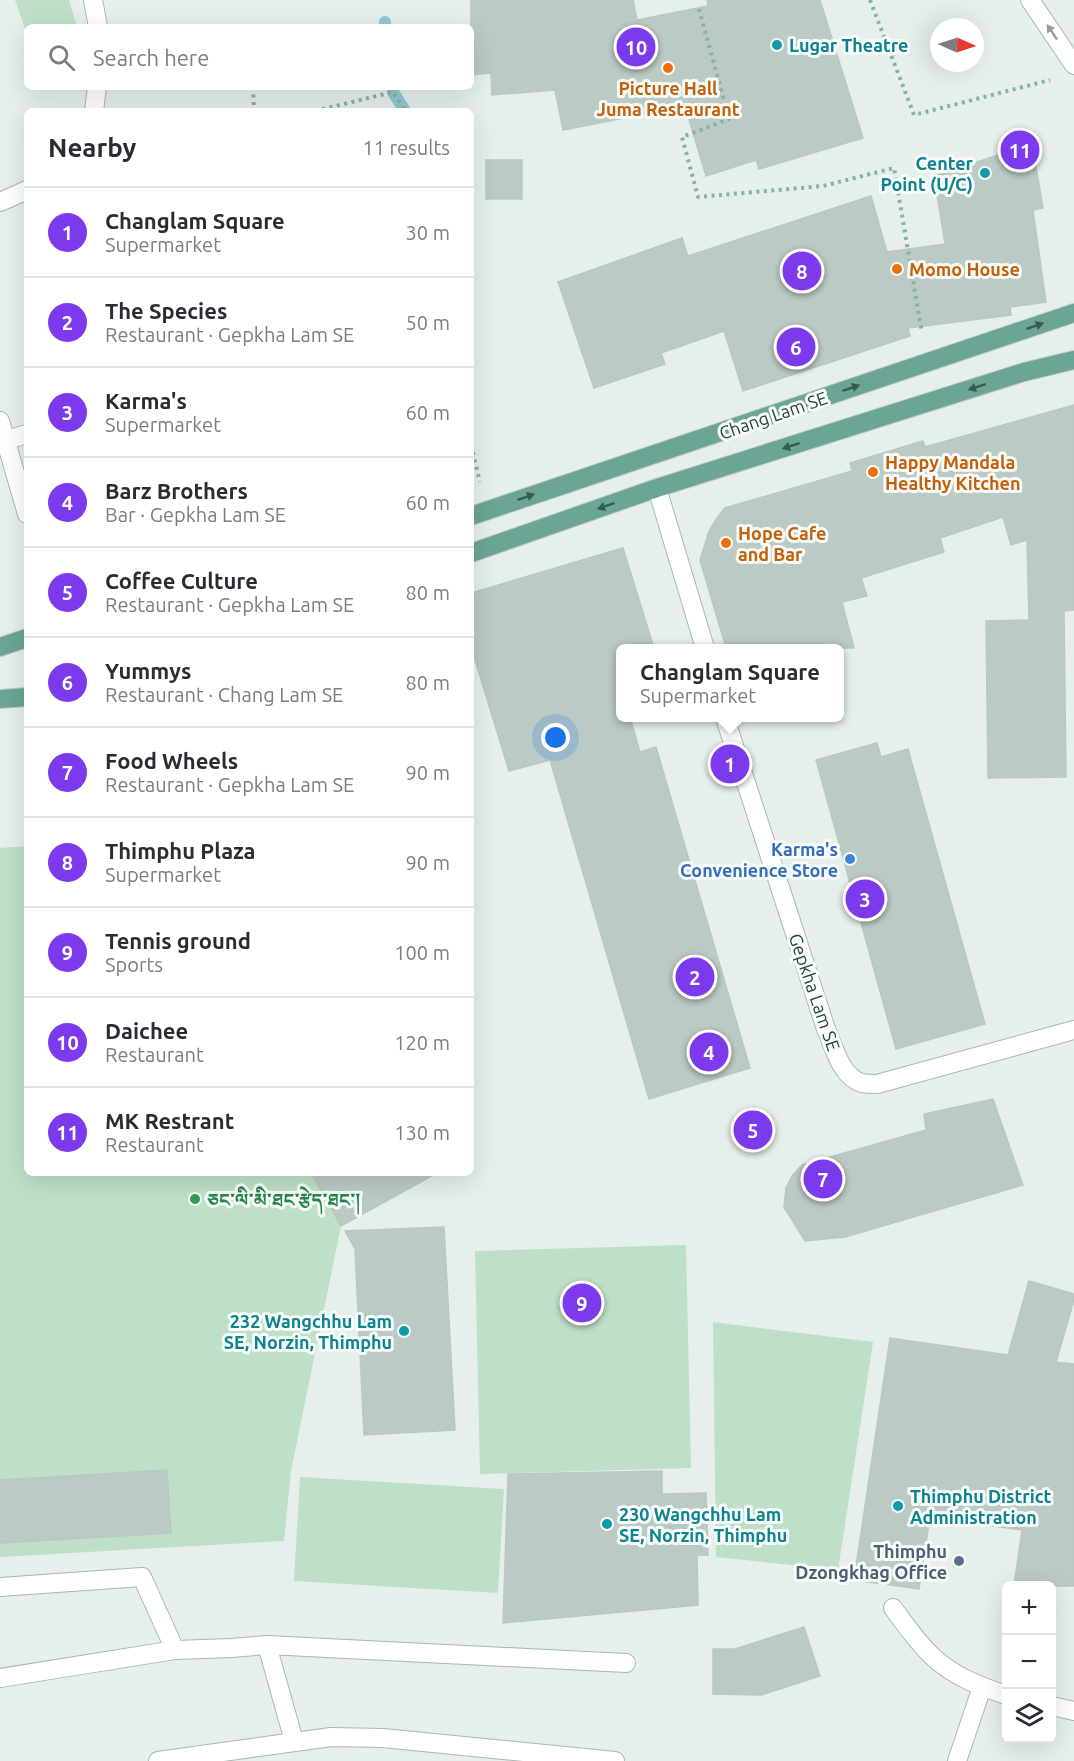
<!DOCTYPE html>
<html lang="en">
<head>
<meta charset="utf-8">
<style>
	body { margin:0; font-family:Ubuntu,"Noto Serif Tibetan",sans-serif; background:#f7f7f7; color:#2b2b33 }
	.controls { position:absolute; right:18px; bottom:18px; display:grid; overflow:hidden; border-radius:9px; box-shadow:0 6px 24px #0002 }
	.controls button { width:54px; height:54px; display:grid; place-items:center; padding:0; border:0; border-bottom:2px solid #e1e1e2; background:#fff; color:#2b2b33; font:30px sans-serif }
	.compass { position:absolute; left:930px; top:18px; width:54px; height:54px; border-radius:50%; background:#fff; box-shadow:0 6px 24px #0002; rotate:93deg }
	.you { position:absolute; left:556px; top:738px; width:21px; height:21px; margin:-15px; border:4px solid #fff; border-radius:50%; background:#1a73e8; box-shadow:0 0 0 9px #1a73e833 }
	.badge { display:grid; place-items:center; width:39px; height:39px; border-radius:50%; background:#7c3aed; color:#fff; font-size:20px; font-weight:700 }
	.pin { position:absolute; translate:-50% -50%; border:3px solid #fff; box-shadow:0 2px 6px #0006 }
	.popup { position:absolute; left:616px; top:644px; width:228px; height:78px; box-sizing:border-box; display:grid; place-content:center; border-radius:9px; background:#fff; filter:drop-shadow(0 2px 4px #0005); font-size:20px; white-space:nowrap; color:#7c7c81 }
	.popup b { font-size:22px; color:#2b2b33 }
	.popup::after { content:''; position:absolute; left:50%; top:100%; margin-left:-12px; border:12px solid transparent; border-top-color:#fff }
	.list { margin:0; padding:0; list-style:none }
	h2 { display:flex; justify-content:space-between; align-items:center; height:78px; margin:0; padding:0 24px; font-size:26px }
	h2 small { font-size:20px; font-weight:400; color:#7c7c81 }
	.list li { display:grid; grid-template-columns:39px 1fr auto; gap:18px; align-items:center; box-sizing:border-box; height:90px; padding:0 24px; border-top:2px solid #e1e1e2 }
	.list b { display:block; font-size:22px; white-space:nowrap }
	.list p { margin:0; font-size:20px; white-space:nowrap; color:#7c7c81 }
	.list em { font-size:20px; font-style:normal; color:#7c7c81 }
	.icon { flex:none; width:33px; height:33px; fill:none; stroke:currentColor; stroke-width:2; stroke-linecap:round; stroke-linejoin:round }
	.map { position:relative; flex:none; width:1074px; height:1761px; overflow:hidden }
	.search { position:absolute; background:#fff; box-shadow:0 6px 24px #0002; left:24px; top:24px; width:450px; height:66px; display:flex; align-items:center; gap:15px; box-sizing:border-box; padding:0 21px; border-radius:9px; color:#7c7c81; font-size:22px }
	.panel { position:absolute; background:#fff; box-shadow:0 6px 24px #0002; left:24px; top:108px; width:450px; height:1068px; border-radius:9px }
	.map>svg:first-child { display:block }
	.green { fill:#bfe0c8 }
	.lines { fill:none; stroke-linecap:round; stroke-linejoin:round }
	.stream { stroke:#8ec9d4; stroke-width:12 }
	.building { fill:#bbcac4; stroke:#b8c9c2; stroke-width:1.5 }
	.minor-casing { stroke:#a8b8b2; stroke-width:20 }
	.major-casing { stroke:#c2cac8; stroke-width:20 }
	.path { stroke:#86b3a5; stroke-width:4; stroke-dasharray:3 4.5; stroke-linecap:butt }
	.minor { stroke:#fff; stroke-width:18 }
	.major { stroke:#6aa596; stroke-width:18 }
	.oneway { fill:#92a09c }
	.oneway2 { fill:#365b51 }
	.culture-dot { fill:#0f9aa8; stroke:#f7fbf9; stroke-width:2 }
	.food-dot { fill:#e8710a; stroke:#f7fbf9; stroke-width:2 }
	.shop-dot { fill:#3f7fe0; stroke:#f7fbf9; stroke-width:2 }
	.leisure-dot { fill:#2e9e5b; stroke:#f7fbf9; stroke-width:2 }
	.service-dot { fill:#5c6f8a; stroke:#f7fbf9; stroke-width:2 }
	.labels { text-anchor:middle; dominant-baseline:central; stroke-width:6; stroke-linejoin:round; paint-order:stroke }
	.culture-label { font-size:18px; font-weight:bold; fill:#0d838f; stroke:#f7fbf9; text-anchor:start }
	.food-label { font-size:18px; font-weight:bold; fill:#c56008; stroke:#f7fbf9; text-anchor:start }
	.street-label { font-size:18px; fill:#24423a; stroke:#f7fbf9 }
	.shop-label { font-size:18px; font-weight:bold; fill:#366cbe; stroke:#f7fbf9; text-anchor:end }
	.leisure-label { font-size:18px; font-weight:bold; fill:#27864d; stroke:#f7fbf9; text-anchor:start }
	.service-label { font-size:18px; font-weight:bold; fill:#4e5e75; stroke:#f7fbf9; text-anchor:end }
</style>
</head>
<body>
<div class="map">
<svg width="1074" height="1761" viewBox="0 0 1074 1761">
	<rect width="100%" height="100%" fill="#e6efeb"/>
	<g class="green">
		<path d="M 15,0 L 69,0 L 77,27 L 27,27 L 27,34 Z"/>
		<path d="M 27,846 L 27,1173 L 437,1173 L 341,1226 L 291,1471 L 284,1541 L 0,1557 L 0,848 Z"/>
		<path d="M 686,1245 L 691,1468 L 480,1474 L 475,1251 Z"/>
		<path d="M 713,1322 L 873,1342 L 838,1570 L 716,1557 Z"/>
		<path d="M 300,1477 L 504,1489 L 498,1593 L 294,1581 Z"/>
	</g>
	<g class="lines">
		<g class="stream">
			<path d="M 385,22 L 385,27"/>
			<path d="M 393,87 L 393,92 L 405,111"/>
		</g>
	</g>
	<g class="building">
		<path d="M 471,0 L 633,0 L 637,20 L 708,6 L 707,0 L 820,0 L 863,138 L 759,169 L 756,160 L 706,176 L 685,106 L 563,130 L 555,90 L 492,95 L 491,73 L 471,75 Z"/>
		<path d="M 1032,144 L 1043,208 L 1033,210 L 1046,302 L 1010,307 L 1011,315 L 908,328 L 910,336 L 743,391 L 724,331 L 661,353 L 665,364 L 594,388 L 558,282 L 682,238 L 688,256 L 871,196 L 887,252 L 945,244 L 934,176 Z"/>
		<rect x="486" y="160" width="36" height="39"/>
		<path d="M 1074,405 L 1074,610 L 1064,611 L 1066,777 L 988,778 L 986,621 L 1029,620 L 1027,540 L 1011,545 L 1003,517 L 940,538 L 944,552 L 861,578 L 867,596 L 842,602 L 854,648 L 726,648 L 700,560 L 709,531 L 719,515 L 725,508 L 852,471 L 850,463 L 923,441 L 925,447 Z"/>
		<path d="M 623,548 L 654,648 L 621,648 L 621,717 L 630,717 L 640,752 L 656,747 L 750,1068 L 649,1099 L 550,760 L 509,771 L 471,647 L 471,593 Z"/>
		<path d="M 877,743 L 881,757 L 908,749 L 985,1024 L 896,1049 L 816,760 Z"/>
		<path d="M 993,1099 L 1023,1185 L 845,1237 L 805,1241 L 784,1207 L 786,1188 L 792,1176 L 802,1165 L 926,1130 L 924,1114 Z"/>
		<path d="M 311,1173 L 437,1173 L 341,1226 Z"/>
		<path d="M 444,1227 L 455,1430 L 364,1435 L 355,1249 L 345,1231 Z"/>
		<path d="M 1029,1281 L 1074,1294 L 1074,1300 L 1056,1362 L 1074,1364 L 1074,1586 L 1014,1586 L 1022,1530 L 930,1517 L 919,1589 L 854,1580 L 890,1338 L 1008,1355 Z"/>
		<path d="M 167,1470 L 171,1533 L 0,1543 L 0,1480 Z"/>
		<path d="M 662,1471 L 662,1494 L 706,1493 L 708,1555 L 697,1555 L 698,1605 L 503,1623 L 508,1474 Z"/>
		<path d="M 804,1627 L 820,1676 L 761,1695 L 713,1694 L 713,1649 L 735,1649 Z"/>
	</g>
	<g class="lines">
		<g class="minor-casing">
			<g id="minor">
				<path d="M 93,0 L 98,27"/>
				<path d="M 1030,0 L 1074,65"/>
				<path d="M 94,111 L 97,87"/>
				<path d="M 0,202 L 27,190"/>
				<path d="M 0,421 L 27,514"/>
				<path d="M 0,442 L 27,434"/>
				<path d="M 657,488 L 705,648"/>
				<path d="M 725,718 L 826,1029 C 834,1047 841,1077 862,1083 C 867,1084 872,1084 877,1084 L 1074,1030"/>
				<path d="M 0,1587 L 142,1577 L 175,1650"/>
				<path d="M 893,1608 C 905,1624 917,1642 932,1656 C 953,1676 979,1686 1006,1695"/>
				<path d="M 267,1645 L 294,1741"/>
				<path d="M 0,1678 L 175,1650 L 231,1648 L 267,1645 L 626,1663"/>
				<path d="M 1052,1706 L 1074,1711"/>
				<path d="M 158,1761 L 331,1737 L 383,1738 L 615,1761"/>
				<path d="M 957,1761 L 982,1687"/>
			</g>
		</g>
		<g class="major-casing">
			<g id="major">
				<path d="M 471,516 L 1074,313"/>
				<path d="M 471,553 L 657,488 L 1024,372 L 1074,360"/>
				<path d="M 0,647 L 27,638"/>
				<path d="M 0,699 L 27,697"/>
			</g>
		</g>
		<g class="path">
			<path d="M 870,0 L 914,115 L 1050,80"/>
			<path d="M 699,9 L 729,119 L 682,137 L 698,197 L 823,186 L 894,168 L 922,333"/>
			<path d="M 253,87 L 254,111"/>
			<path d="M 315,111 L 393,92 L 405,111"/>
			<path d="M 471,445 L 480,482"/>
		</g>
		<use href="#minor" class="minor"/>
		<use href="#major" class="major"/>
	</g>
	<defs><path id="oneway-solid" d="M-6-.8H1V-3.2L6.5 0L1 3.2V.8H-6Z" transform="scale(1.5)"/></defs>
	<use class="oneway" href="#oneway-solid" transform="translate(1052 32) rotate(-124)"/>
	<g class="oneway2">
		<use href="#oneway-solid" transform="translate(1035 326) rotate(-19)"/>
		<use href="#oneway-solid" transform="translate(977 387) rotate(162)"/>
		<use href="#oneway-solid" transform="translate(851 388) rotate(-19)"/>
		<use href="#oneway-solid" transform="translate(791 446) rotate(162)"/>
		<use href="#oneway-solid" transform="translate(526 497) rotate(-19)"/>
		<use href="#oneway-solid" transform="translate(606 506) rotate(161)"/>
	</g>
	<g class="culture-dot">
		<circle cx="777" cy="45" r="6"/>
		<circle cx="985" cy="173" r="6"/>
		<circle cx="404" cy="1331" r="6"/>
		<circle cx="898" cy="1506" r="6"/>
		<circle cx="607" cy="1524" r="6"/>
	</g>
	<g class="food-dot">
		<circle cx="668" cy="68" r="6"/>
		<circle cx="897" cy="269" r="6"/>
		<circle cx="873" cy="472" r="6"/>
		<circle cx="726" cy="543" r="6"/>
	</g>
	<circle class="shop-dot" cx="850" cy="859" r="6"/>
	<circle class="leisure-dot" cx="195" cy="1199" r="6"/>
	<circle class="service-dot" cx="959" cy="1561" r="6"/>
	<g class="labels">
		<g class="culture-label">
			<text x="789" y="45">Lugar Theatre</text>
			<text x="973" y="163" text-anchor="end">Center<tspan x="973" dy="21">Point (U/C)</tspan></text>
			<text x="392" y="1321" text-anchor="end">232 Wangchhu Lam<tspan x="392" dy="21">SE, Norzin, Thimphu</tspan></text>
			<text x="910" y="1496">Thimphu District<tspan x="910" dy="21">Administration</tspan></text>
			<text x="619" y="1514">230 Wangchhu Lam<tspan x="619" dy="21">SE, Norzin, Thimphu</tspan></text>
		</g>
		<g class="food-label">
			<text x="668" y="88" text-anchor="middle">Picture Hall<tspan x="668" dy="21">Juma Restaurant</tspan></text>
			<text x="909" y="269">Momo House</text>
			<text x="885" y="462">Happy Mandala<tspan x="885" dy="21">Healthy Kitchen</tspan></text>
			<text x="738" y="533">Hope Cafe<tspan x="738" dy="21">and Bar</tspan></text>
		</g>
		<g class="street-label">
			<text transform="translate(773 415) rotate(-19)">Chang Lam SE</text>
			<text transform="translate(815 992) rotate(71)">Gepkha Lam SE</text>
		</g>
		<g class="shop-label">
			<text x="838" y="849">Karma's<tspan x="838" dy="21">Convenience Store</tspan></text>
		</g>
		<g class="leisure-label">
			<text x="207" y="1199">ཅང་ལི་མི་ཐང་རྩེད་ཐང་།</text>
		</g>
		<g class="service-label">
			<text x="947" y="1551">Thimphu<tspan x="947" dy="21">Dzongkhag Office</tspan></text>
		</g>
	</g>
</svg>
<div class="controls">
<button>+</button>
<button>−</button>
<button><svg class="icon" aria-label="layers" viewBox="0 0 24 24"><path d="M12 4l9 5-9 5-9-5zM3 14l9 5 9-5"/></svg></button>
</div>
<svg class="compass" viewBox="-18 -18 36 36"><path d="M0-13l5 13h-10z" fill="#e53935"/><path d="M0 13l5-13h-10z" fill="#7c7c81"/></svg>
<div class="you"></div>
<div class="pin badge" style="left:730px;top:764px">1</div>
<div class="popup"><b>Changlam Square</b>Supermarket</div>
<div class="pin badge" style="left:695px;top:977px">2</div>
<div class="pin badge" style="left:865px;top:899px">3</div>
<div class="pin badge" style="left:709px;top:1052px">4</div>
<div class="pin badge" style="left:753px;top:1130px">5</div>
<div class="pin badge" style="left:796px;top:347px">6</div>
<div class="pin badge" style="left:823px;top:1179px">7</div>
<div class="pin badge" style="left:802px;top:271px">8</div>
<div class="pin badge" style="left:582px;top:1303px">9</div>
<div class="pin badge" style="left:636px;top:47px">10</div>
<div class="pin badge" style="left:1020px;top:150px">11</div>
<div class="search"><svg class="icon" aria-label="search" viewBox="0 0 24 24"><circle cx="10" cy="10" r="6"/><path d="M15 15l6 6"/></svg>Search here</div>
<section class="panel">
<h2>Nearby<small>11 results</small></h2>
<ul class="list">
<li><span class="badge">1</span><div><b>Changlam Square</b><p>Supermarket</p></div><em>30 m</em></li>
<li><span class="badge">2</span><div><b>The Species</b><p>Restaurant · Gepkha Lam SE</p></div><em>50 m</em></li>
<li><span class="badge">3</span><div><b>Karma's</b><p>Supermarket</p></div><em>60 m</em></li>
<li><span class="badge">4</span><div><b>Barz Brothers</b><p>Bar · Gepkha Lam SE</p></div><em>60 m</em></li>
<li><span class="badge">5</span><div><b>Coffee Culture</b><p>Restaurant · Gepkha Lam SE</p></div><em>80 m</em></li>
<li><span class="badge">6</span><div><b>Yummys</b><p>Restaurant · Chang Lam SE</p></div><em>80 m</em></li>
<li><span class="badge">7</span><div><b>Food Wheels</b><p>Restaurant · Gepkha Lam SE</p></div><em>90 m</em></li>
<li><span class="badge">8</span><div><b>Thimphu Plaza</b><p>Supermarket</p></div><em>90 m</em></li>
<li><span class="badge">9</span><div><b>Tennis ground</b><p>Sports</p></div><em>100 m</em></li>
<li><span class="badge">10</span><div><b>Daichee</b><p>Restaurant</p></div><em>120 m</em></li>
<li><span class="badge">11</span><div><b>MK Restrant</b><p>Restaurant</p></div><em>130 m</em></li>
</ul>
</section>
</div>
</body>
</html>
